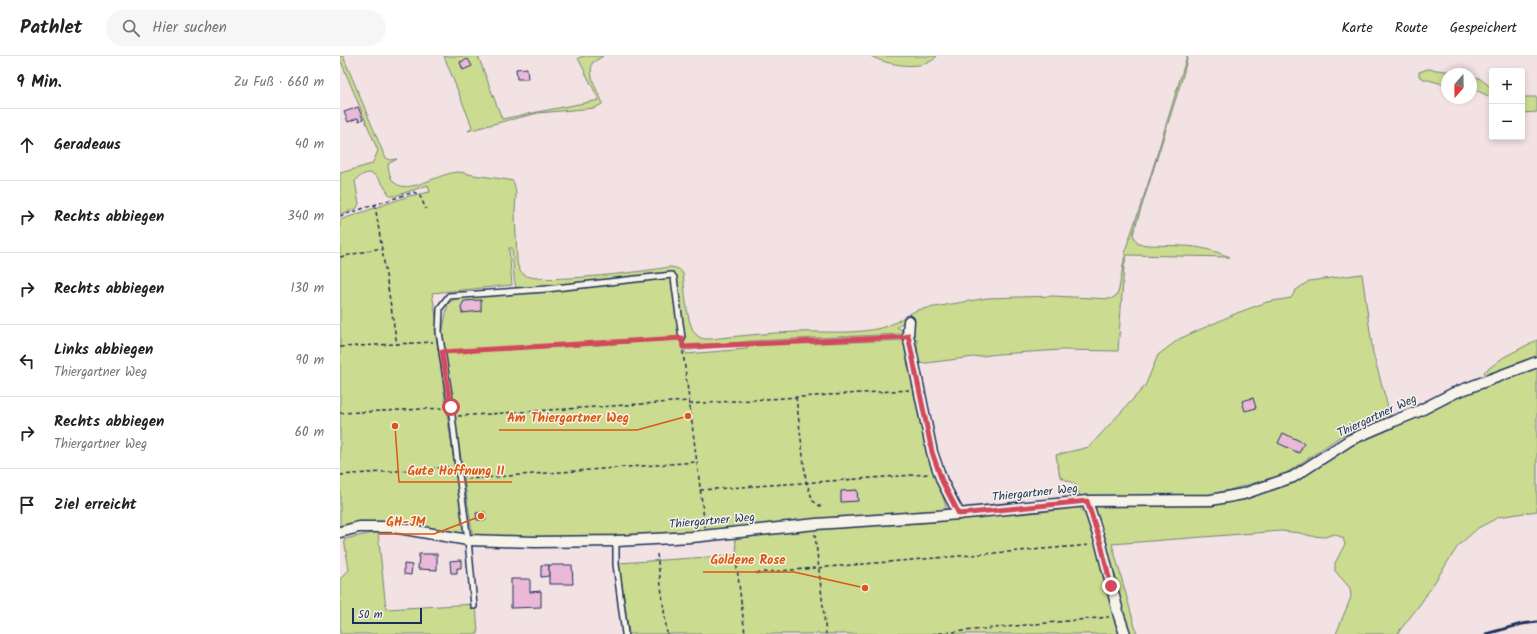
<!DOCTYPE html>
<html lang="de">
<head>
<meta charset="utf-8">
<style>
	body { margin:0; font-family:Kalam,sans-serif; background:#f6f6f6; color:#202124 }
	.controls { position:absolute; right:12px; top:12px; display:grid; overflow:hidden; border-radius:4px; box-shadow:0 2px 6px #0003 }
	.controls button { width:36px; height:36px; display:grid; place-items:center; padding:0; border:0; border-bottom:1px solid #e0e0e0; background:#fff; color:#202124; font:20px sans-serif }
	.compass { position:absolute; left:1101px; top:12px; width:36px; height:36px; border-radius:50%; background:#fff; box-shadow:0 2px 6px #0003; rotate:200deg }
	.scale { position:absolute; left:12px; bottom:10px; width:70px; box-sizing:border-box; padding-left:4px; border:2px solid #1b2f5e; border-top:0; font-size:11px; line-height:14px; white-space:nowrap; color:#1b2f5e; -webkit-text-stroke:3px #f7f3e8; paint-order:stroke }
	.stop { position:absolute; width:12px; height:12px; margin:-9px; border:3px solid #d1495b; border-radius:50%; background:#fff }
	.stop.end { background:#d1495b; border-color:#fff; box-shadow:0 1px 4px #0008 }
	.list { margin:0; padding:0; list-style:none }
	h2 { display:flex; justify-content:space-between; align-items:center; height:52px; margin:0; padding:0 16px; font-size:17px }
	h2 small { font-size:13px; font-weight:400; color:#757577 }
	.list li { display:grid; grid-template-columns:26px 1fr auto; gap:12px; align-items:center; box-sizing:border-box; height:72px; padding:0 16px; border-top:1px solid #e0e0e0 }
	.list b { display:block; font-size:15px; white-space:nowrap }
	.list p { margin:0; font-size:13px; white-space:nowrap; color:#757577 }
	.list em { font-size:13px; font-style:normal; color:#757577 }
	.icon { flex:none; width:22px; height:22px; fill:none; stroke:currentColor; stroke-width:2; stroke-linecap:round; stroke-linejoin:round }
	.map { position:relative; flex:none; width:1197px; height:578px; overflow:hidden }
	header { display:flex; align-items:center; gap:24px; box-sizing:border-box; height:56px; padding:0 20px; background:#fff; border-bottom:1px solid #e0e0e0 }
	header strong { font-size:19px }
	nav { display:flex; gap:22px; margin-inline-start:auto; font-size:14px }
	.search { width:280px; height:36px; background:#f6f6f6; display:flex; align-items:center; gap:10px; box-sizing:border-box; padding:0 14px; border-radius:22px; color:#757577; font-size:15px }
	main { display:flex }
	aside { flex:1; background:#fff }
	.map>svg:first-child { display:block }
	.green { fill:#cbdb8f; stroke:#738576 }
	.building { fill:#ebb9d7; stroke:#1b2f5e }
	.lines { fill:none; stroke-linecap:round; stroke-linejoin:round }
	.lane-casing { stroke:#1b2f5e; stroke-width:8 }
	.street-casing { stroke:#1b2f5e; stroke-width:13 }
	.path { stroke:#1b2f5e; stroke-width:1.5; stroke-dasharray:4 3; stroke-linecap:butt }
	.lane { stroke:#f7f3e8; stroke-width:5 }
	.street { stroke:#f7f3e8; stroke-width:10 }
	.rail { stroke:#1b2f5e; stroke-width:3 }
	.route { stroke:#d1495b; stroke-width:5 }
	.labels { text-anchor:middle; dominant-baseline:central; stroke-width:3; stroke-linejoin:round; paint-order:stroke }
	.street-label { font-size:12px; fill:#1b2f5e; stroke:#f7f3e8 }
	.leader { fill:none; stroke:#de5710; stroke-width:1.5 }
	.callout-dot { fill:#de5710; stroke:#f7f3e8; stroke-width:1.5 }
	.callout-label { font-size:13px; text-anchor:middle; font-weight:bold; fill:#de5710; stroke:#f7f3e8; stroke-width:3; stroke-linejoin:round; paint-order:stroke }
</style>
</head>
<body>
<header>
<strong>Pathlet</strong>
<div class="search"><svg class="icon" aria-label="search" viewBox="0 0 24 24"><circle cx="10" cy="10" r="6"/><path d="M15 15l6 6"/></svg>Hier suchen</div>
<nav><a>Karte</a><a>Route</a><a>Gespeichert</a></nav>
</header>
<main>
<aside>
<h2>9 Min.<small>Zu Fuß · 660 m</small></h2>
<ul class="list">
<li><svg class="icon" aria-label="ahead" viewBox="0 0 24 24"><path d="M12 20V5M6 11l6-6 6 6"/></svg><div><b>Geradeaus</b></div><em>40 m</em></li>
<li><svg class="icon" aria-label="right" viewBox="0 0 24 24"><path d="M7 20v-9h11M14 6l5 5-5 5"/></svg><div><b>Rechts abbiegen</b></div><em>340 m</em></li>
<li><svg class="icon" aria-label="right" viewBox="0 0 24 24"><path d="M7 20v-9h11M14 6l5 5-5 5"/></svg><div><b>Rechts abbiegen</b></div><em>130 m</em></li>
<li><svg class="icon" aria-label="left" viewBox="0 0 24 24"><path d="M17 20v-9H6M10 6l-5 5 5 5"/></svg><div><b>Links abbiegen</b><p>Thiergartner Weg</p></div><em>90 m</em></li>
<li><svg class="icon" aria-label="right" viewBox="0 0 24 24"><path d="M7 20v-9h11M14 6l5 5-5 5"/></svg><div><b>Rechts abbiegen</b><p>Thiergartner Weg</p></div><em>60 m</em></li>
<li><svg class="icon" aria-label="arrive" viewBox="0 0 24 24"><path d="M6 21V4h12l-3 4 3 4H6"/></svg><div><b>Ziel erreicht</b></div></li>
</ul>
</aside>
<div class="map">
<svg width="1197" height="578" viewBox="0 0 1197 578">
	<rect width="100%" height="100%" fill="#f3e2e3"/>
	<filter id="ink" filterUnits="userSpaceOnUse"><feTurbulence type="fractalNoise" baseFrequency=".025" numOctaves="2"/><feDisplacementMap in="SourceGraphic" scale="8" xChannelSelector="R" yChannelSelector="G"/><feConvolveMatrix kernelMatrix="1 2 1 2 8 2 1 2 1" color-interpolation-filters="sRGB"/></filter>
	<g filter="url(#ink)">
		<g class="green">
			<path d="M 0,0 L 3,0 L 45,101 L 50,104 L 57,103 L 48,108 C 51,153 94,117 118,116 C 123,116 128,118 133,119 C 146,121 160,122 173,125 C 178,136 175,146 175,158 C 175,165 176,172 176,179 C 177,187 176,196 177,203 C 177,209 179,216 185,219 C 200,229 307,215 330,211 C 336,212 340,212 343,218 C 345,232 346,273 358,280 C 361,283 366,283 370,283 C 398,280 427,277 456,276 C 485,275 516,279 545,271 C 557,267 566,259 577,254 L 647,242 L 713,240 L 771,243 L 777,239 L 779,233 L 786,192 L 808,128 L 847,0 L 848,0 L 842,23 L 793,178 L 795,183 L 798,188 C 813,190 827,189 842,190 C 859,190 875,195 890,201 L 787,199 L 784,210 L 778,295 L 722,294 L 658,298 L 578,308 L 577,283 L 572,281 L 568,263 L 557,271 L 562,274 L 562,278 L 413,285 L 349,294 L 346,293 L 343,287 L 335,217 L 217,231 L 176,232 L 174,221 L 172,192 L 169,192 L 172,229 L 92,237 L 97,266 L 95,273 L 125,482 L 90,474 L 0,473 L 0,164 L 69,140 L 90,136 L 88,129 L 55,140 L 50,140 C 39,123 33,107 15,125 L 19,148 L 16,153 L 0,158 L 0,117 L 32,108 L 38,95 L 0,3 Z"/>
			<path d="M 104,0 L 138,0 L 162,63 L 259,44 L 238,2 L 244,0 L 263,0 L 252,7 C 249,22 256,32 262,45 L 262,48 L 255,52 L 198,57 L 157,67 L 128,75 L 132,72 L 131,68 Z"/>
			<path d="M 531,0 L 597,0 C 585,16 546,9 531,0 Z"/>
			<path d="M 1088,13 L 1123,17 L 1126,18 L 1107,18 L 1107,29 L 1084,23 L 1079,20 L 1079,16 Z"/>
			<path d="M 1131,20 L 1139,22 L 1152,32 L 1152,42 L 1138,35 L 1131,33 Z"/>
			<path d="M 1182,41 L 1197,41 L 1197,56 L 1182,57 Z"/>
			<path d="M 1022,218 L 1033,297 L 1051,362 L 1001,380 L 945,418 L 862,442 L 741,442 L 735,428 L 720,421 L 716,399 L 749,391 L 805,330 L 818,299 L 839,283 L 897,257 L 927,246 L 951,242 L 956,234 L 969,225 Z"/>
			<path d="M 332,221 L 341,283 L 346,298 L 407,293 L 407,289 L 567,284 L 596,417 L 607,454 L 469,465 L 350,477 L 195,482 L 133,482 L 102,278 L 108,247 L 121,240 L 261,230 Z"/>
			<path d="M 1197,284 L 1197,455 L 1159,461 L 1138,472 L 1118,490 L 1081,547 L 1057,578 L 996,578 L 1011,541 L 1010,532 L 995,515 L 995,507 L 1005,488 L 1003,482 L 994,478 L 985,481 L 971,480 L 960,477 L 941,475 L 772,488 L 797,578 L 788,578 L 752,452 L 754,448 L 860,448 L 937,428 L 1021,383 L 1129,337 L 1147,321 L 1144,316 L 1164,301 Z"/>
			<path d="M 739,451 C 764,474 763,526 773,558 C 775,565 778,571 780,578 L 289,578 L 279,507 L 397,499 L 395,481 L 478,473 L 594,466 L 658,457 Z"/>
			<path d="M 38,476 L 46,553 L 136,548 L 138,578 L 0,578 L 0,523 L 9,514 L 4,483 Z"/>
		</g>
		<g class="building">
			<path d="M 128,3 L 132,10 L 123,14 L 120,6 Z"/>
			<path d="M 187,12 L 188,23 L 177,23 L 176,13 Z"/>
			<path d="M 18,51 L 23,63 L 19,65 L 18,62 L 8,66 L 4,56 Z"/>
			<path d="M 141,244 L 141,255 L 122,257 L 121,251 L 124,245 Z"/>
			<path d="M 913,342 L 916,352 L 905,355 L 902,345 Z"/>
			<path d="M 943,377 L 964,387 L 959,397 L 938,387 Z"/>
			<path d="M 517,434 L 518,445 L 501,446 L 501,435 Z"/>
			<path d="M 145,456 L 146,464 L 137,464 L 136,457 Z"/>
			<path d="M 79,498 L 97,498 L 97,514 L 78,513 Z"/>
			<path d="M 121,504 L 121,512 L 117,512 L 117,517 L 111,517 L 110,505 Z"/>
			<path d="M 64,508 L 72,509 L 71,519 L 64,518 Z"/>
			<path d="M 201,509 L 209,509 L 209,520 L 201,521 Z"/>
			<path d="M 209,509 L 232,509 L 233,528 L 209,528 Z"/>
			<path d="M 171,523 L 190,523 L 190,536 L 201,535 L 201,551 L 171,552 Z"/>
		</g>
		<g class="lines">
			<g class="lane-casing">
				<g id="lane">
					<path d="M 276,485 L 276,508 L 285,578"/>
					<path d="M 134,550 L 128,484 L 118,411 L 111,351 L 99,276 L 100,252 L 109,240 L 206,233 L 332,219 L 334,222 L 342,282"/>
				</g>
			</g>
			<g class="street-casing">
				<g id="street">
					<path d="M 569,265 L 568,279 L 592,396 L 602,425 L 619,458"/>
					<path d="M 747,445 L 761,488 L 779,560 L 785,578"/>
					<path d="M 0,476 L 19,471 L 53,471 L 128,484 L 195,486 L 276,485 L 352,481 L 476,468 L 597,460 L 747,445 L 871,444 L 903,438 L 953,421 L 1010,384 L 1054,365 L 1079,355 L 1114,337 L 1197,306"/>
				</g>
			</g>
			<g class="path">
				<path d="M 35,149 L 57,289"/>
				<path d="M 0,160 L 74,136 L 80,140 L 86,153"/>
				<path d="M 0,201 L 41,192"/>
				<path d="M 342,288 L 365,471"/>
				<path d="M 0,291 L 93,286"/>
				<path d="M 343,291 L 559,281"/>
				<path d="M 110,296 L 335,283"/>
				<path d="M 456,341 L 466,425 L 473,445 L 481,451"/>
				<path d="M 349,348 L 569,334"/>
				<path d="M 0,357 L 104,352"/>
				<path d="M 118,360 L 348,345"/>
				<path d="M 0,419 L 112,411"/>
				<path d="M 127,423 L 356,406"/>
				<path d="M 360,434 L 589,418"/>
				<path d="M 475,478 L 486,578"/>
				<path d="M 395,495 L 405,578"/>
				<path d="M 317,498 L 327,578"/>
				<path d="M 416,517 L 751,489"/>
				<path d="M 592,578 L 769,561"/>
			</g>
			<use href="#lane" class="lane"/>
			<use href="#street" class="street"/>
			<path class="rail" d="M 1146,578 L 1182,568 L 1197,566"/>
		</g>
	</g>
	<g class="lines" filter="url(#ink)">
		<path class="route" d="M 111,351 L 102,296 L 342,282 L 343,291 L 565,281 L 568,279 L 592,396 L 602,425 L 619,458 L 747,445 L 761,488 L 771,530"/>
	</g>
	<g class="labels">
		<g class="street-label">
			<text transform="translate(1037 360) rotate(-25)">Thiergartner Weg</text>
			<text transform="translate(695 437) rotate(-6)">Thiergartner Weg</text>
			<text transform="translate(372 465) rotate(-5)">Thiergartner Weg</text>
		</g>
	</g>
	<path class="leader" d="M348 360L297 374H159M55 370L59 426H172M141 460L94 478H39M525 532L454 516H363"/>
	<g class="callout-dot">
		<circle cx="348" cy="360" r="4"/>
		<circle cx="55" cy="370" r="4"/>
		<circle cx="141" cy="460" r="4"/>
		<circle cx="525" cy="532" r="4"/>
	</g>
	<g class="callout-label">
		<text x="228" y="366">Am Thiergartner Weg</text>
		<text x="116" y="419">Gute Hoffnung II</text>
		<text x="66" y="470">GH-JM</text>
		<text x="408" y="508">Goldene Rose</text>
	</g>
</svg>
<div class="controls">
<button>+</button>
<button>−</button>
</div>
<svg class="compass" viewBox="-18 -18 36 36"><path d="M0-13l5 13h-10z" fill="#e53935"/><path d="M0 13l5-13h-10z" fill="#757577"/></svg>
<div class="scale">50 m</div>
<div class="stop" style="left:111px;top:351px"></div>
<div class="stop end" style="left:771px;top:530px"></div>
</div>
</main>
</body>
</html>
